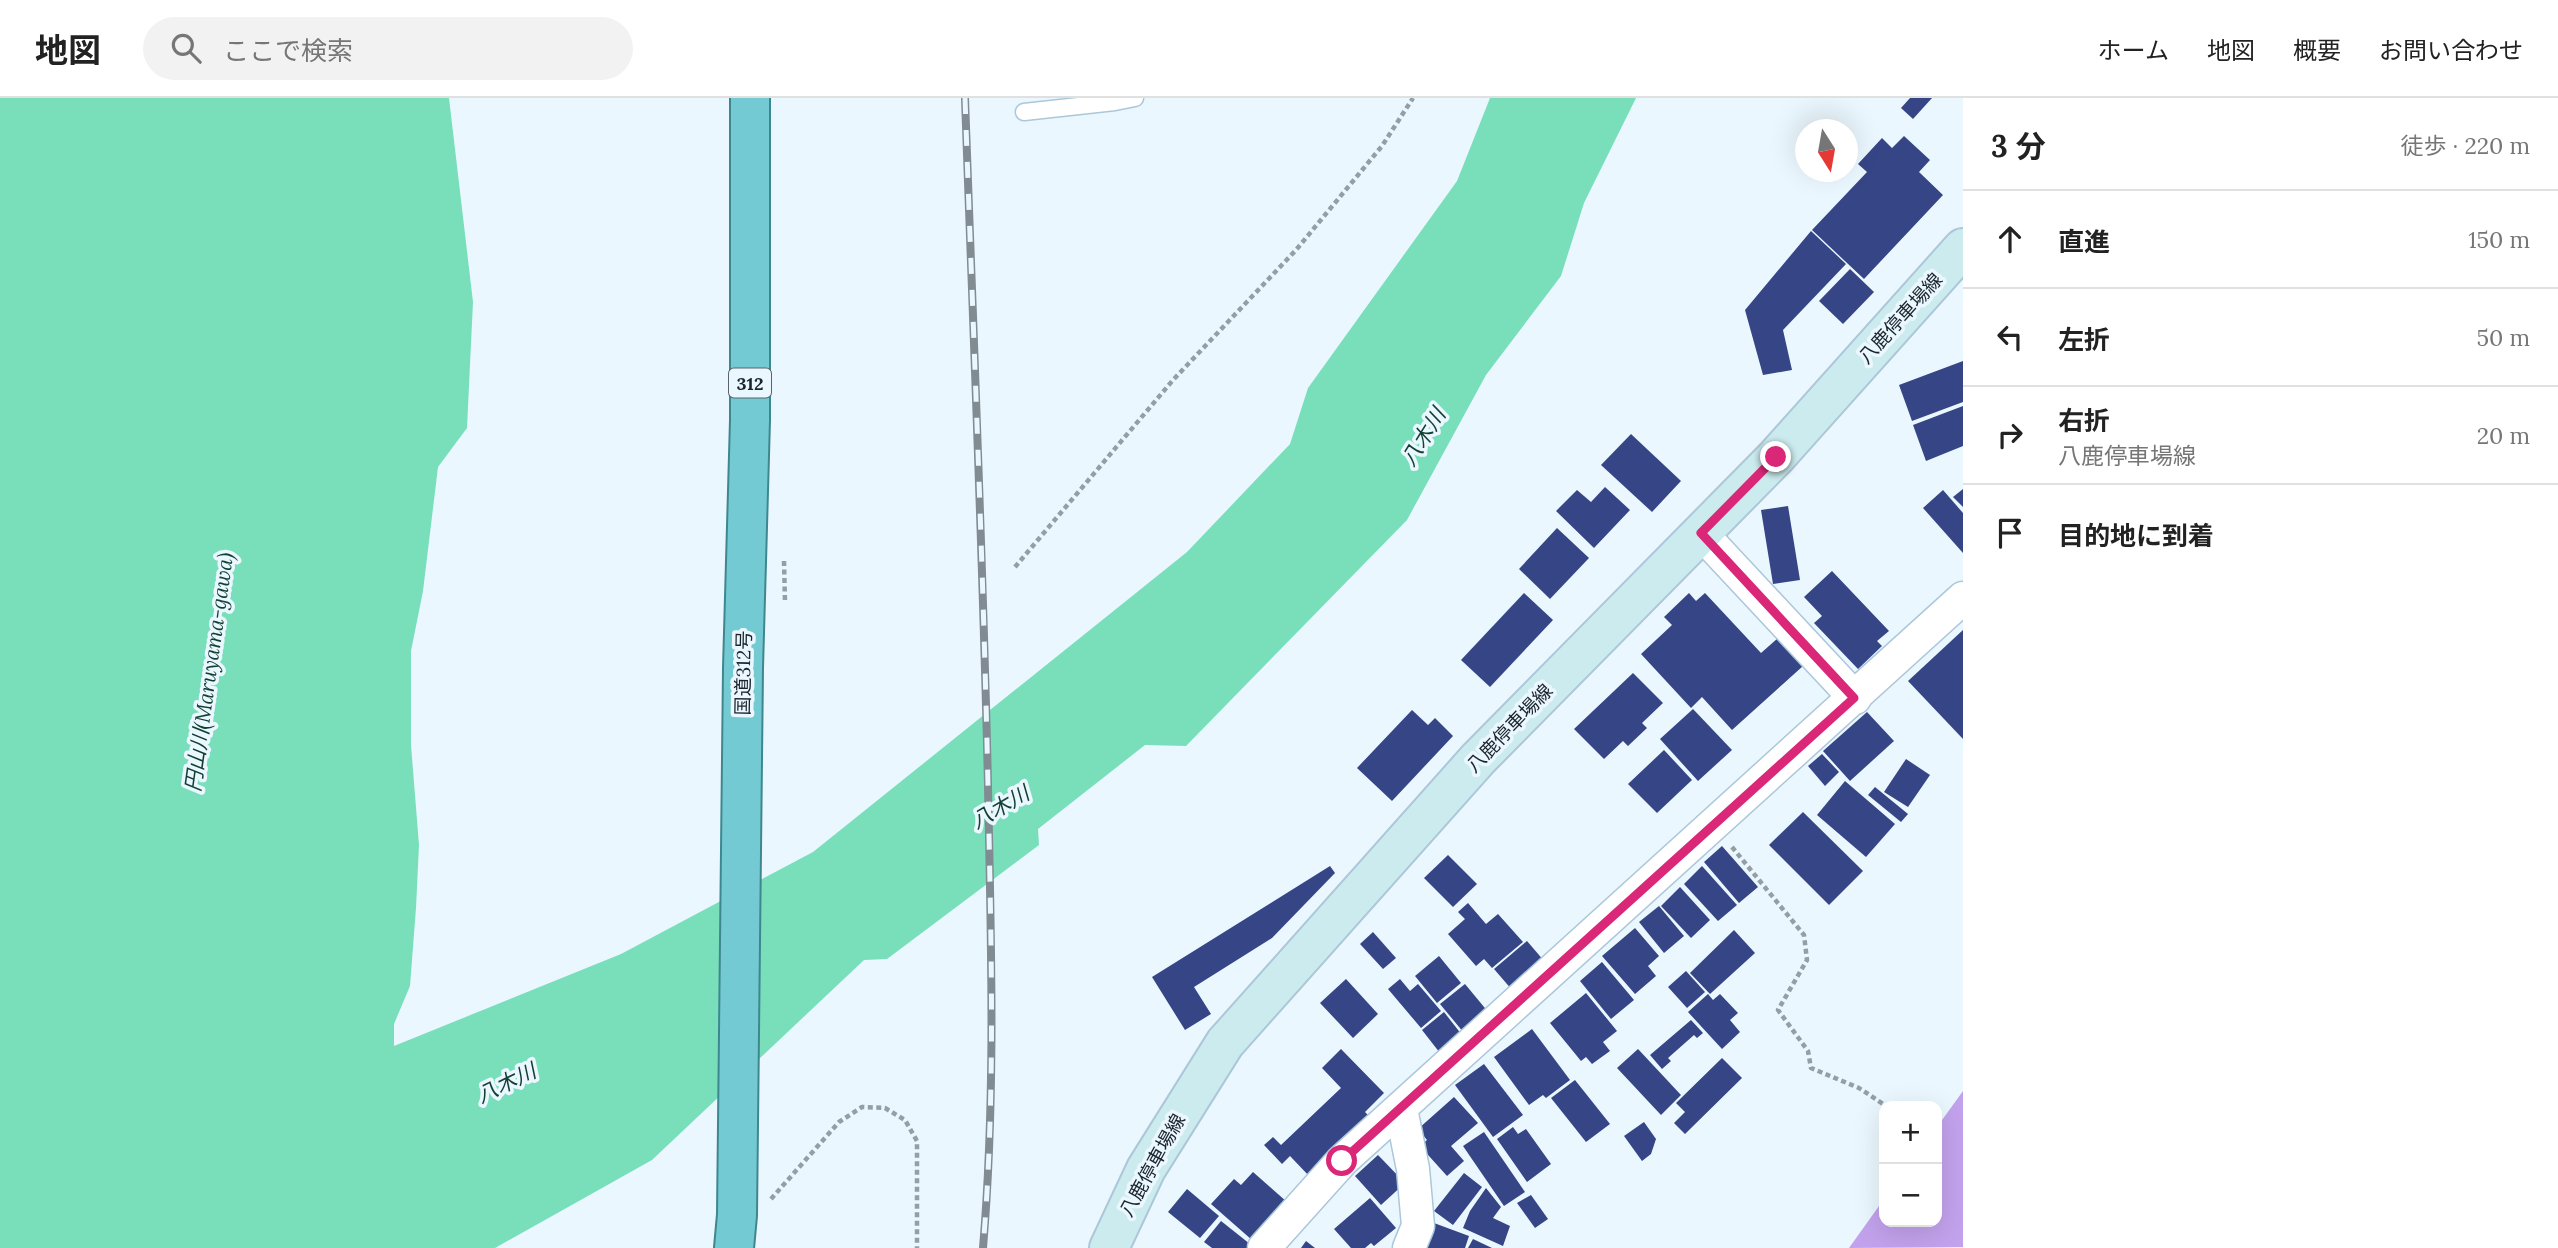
<!DOCTYPE html>
<html lang="ja">
<head>
<meta charset="utf-8">
<style>
	body { margin:0; font-family:Lora,"Noto Sans JP",serif; background:#f2f2f2; color:#222 }
	.controls { position:absolute; right:21px; bottom:21px; display:grid; overflow:hidden; border-radius:14px; box-shadow:0 7px 28px #0002 }
	.controls button { width:63px; height:63px; display:grid; place-items:center; padding:0; border:0; border-bottom:2px solid #e0e0e0; background:#fff; color:#222; font:35px sans-serif }
	.compass { position:absolute; left:1795px; top:21px; width:63px; height:63px; border-radius:50%; background:#fff; box-shadow:0 7px 28px #0002; rotate:169deg }
	.stop { position:absolute; width:21px; height:21px; margin:-16px; border:5px solid #db2777; border-radius:50%; background:#fff }
	.stop.end { background:#db2777; border-color:#fff; box-shadow:0 2px 7px #0008 }
	.list { margin:0; padding:0; list-style:none }
	h2 { display:flex; justify-content:space-between; align-items:center; height:91px; margin:0; padding:0 28px; font-size:30px }
	h2 small { font-size:23px; font-weight:400; color:#767676 }
	.list li { display:grid; grid-template-columns:46px 1fr auto; gap:21px; align-items:center; box-sizing:border-box; height:98px; padding:0 28px; border-top:2px solid #e0e0e0 }
	.list b { display:block; font-size:26px; white-space:nowrap }
	.list p { margin:0; font-size:23px; white-space:nowrap; color:#767676 }
	.list em { font-size:23px; font-style:normal; color:#767676 }
	.icon { flex:none; width:38px; height:38px; fill:none; stroke:currentColor; stroke-width:2; stroke-linecap:round; stroke-linejoin:round }
	.map { position:relative; flex:none; width:1963px; height:1150px; overflow:hidden }
	header { display:flex; align-items:center; gap:42px; box-sizing:border-box; height:98px; padding:0 35px; background:#fff; border-bottom:2px solid #e0e0e0 }
	header strong { font-size:33px }
	nav { display:flex; gap:38px; margin-inline-start:auto; font-size:24px }
	.search { width:490px; height:63px; background:#f2f2f2; display:flex; align-items:center; gap:18px; box-sizing:border-box; padding:0 24px; border-radius:38px; color:#767676; font-size:26px }
	main { display:flex }
	aside { flex:1; background:#fff }
	.map>svg:first-child { display:block }
	.forest { fill:#c3a2ed }
	.water { fill:#79dfbb }
	.building { fill:#354586 }
	.lines { fill:none; stroke-linecap:round; stroke-linejoin:round }
	.service-casing { stroke:#abc7d9; stroke-width:19 }
	.minor-casing { stroke:#abc7d9; stroke-width:35 }
	.secondary-casing { stroke:#abc7d9; stroke-width:42 }
	.trunk-casing { stroke:#3e8790; stroke-width:42 }
	.path { stroke:#939ea5; stroke-width:4.5; stroke-dasharray:5 3.5; stroke-linecap:butt }
	.service { stroke:#fff; stroke-width:16 }
	.minor { stroke:#fff; stroke-width:32 }
	.secondary { stroke:#cbebee; stroke-width:38 }
	.trunk { stroke:#74cad2; stroke-width:38 }
	.rail-casing { stroke:#808b92; stroke-width:8 }
	.rail { stroke:#ebf7fe; stroke-width:5; stroke-dasharray:16; stroke-linecap:butt }
	.route { stroke:#db2777; stroke-width:9 }
	.labels { text-anchor:middle; dominant-baseline:central; stroke-width:7; stroke-linejoin:round; paint-order:stroke }
	.shield { fill:#ebf7fe; stroke:#59636a; stroke-width:2 }
	.shield-label { font-size:18px; font-weight:bold; fill:#1a242b }
	.street-label { font-size:19px; fill:#1a242b; stroke:#ebf7fe }
	.water-label { font-size:21px; font-style:italic; fill:#113f31; stroke:#ebf7fe }
</style>
</head>
<body>
<header>
<strong>地図</strong>
<div class="search"><svg class="icon" aria-label="search" viewBox="0 0 24 24"><circle cx="10" cy="10" r="6"/><path d="M15 15l6 6"/></svg>ここで検索</div>
<nav><a>ホーム</a><a>地図</a><a>概要</a><a>お問い合わせ</a></nav>
</header>
<main>
<div class="map">
<svg width="1963" height="1150" viewBox="0 0 1963 1150">
	<rect width="100%" height="100%" fill="#ebf7fe"/>
	<path class="forest" d="M 1963,993 L 1963,1149 L 1849,1150 L 1884,1101 L 1884,1124 L 1937,1124 L 1937,1029 Z"/>
	<path class="water" d="M 0,0 L 449,0 L 473,204 L 467,330 L 438,369 L 423,493 L 411,553 L 411,647 L 419,747 L 416,810 L 410,888 L 394,926 L 394,948 L 621,856 L 813,754 L 1187,454 L 1290,346 L 1308,290 L 1457,83 L 1490,0 L 1636,0 L 1584,105 L 1561,178 L 1486,277 L 1407,422 L 1186,648 L 1145,647 L 1038,731 L 1039,747 L 887,861 L 864,862 L 652,1062 L 495,1150 L 0,1150 Z"/>
	<g class="building">
		<path d="M 1910,0 L 1932,0 L 1913,21 L 1901,10 Z"/>
		<path d="M 1904,38 L 1930,62 L 1919,74 L 1943,97 L 1864,181 L 1812,132 L 1867,74 L 1858,66 L 1882,40 L 1892,50 Z"/>
		<path d="M 1811,133 L 1846,166 L 1783,232 L 1792,272 L 1763,277 L 1745,212 Z"/>
		<path d="M 1850,171 L 1874,194 L 1843,226 L 1819,203 Z"/>
		<path d="M 1963,263 L 1963,304 L 1912,323 L 1899,287 Z"/>
		<path d="M 1963,308 L 1963,348 L 1926,363 L 1913,327 Z"/>
		<path d="M 1631,336 L 1681,383 L 1652,414 L 1601,367 Z"/>
		<path d="M 1605,389 L 1630,412 L 1594,450 L 1556,413 L 1577,392 L 1591,404 Z"/>
		<path d="M 1963,391 L 1963,409 L 1953,399 Z"/>
		<path d="M 1943,392 L 1963,415 L 1963,455 L 1923,410 Z"/>
		<path d="M 1788,408 L 1800,482 L 1773,486 L 1761,412 Z"/>
		<path d="M 1557,430 L 1589,460 L 1550,501 L 1519,471 Z"/>
		<path d="M 1832,473 L 1889,533 L 1877,543 L 1882,548 L 1858,571 L 1814,525 L 1822,518 L 1804,499 Z"/>
		<path d="M 1524,495 L 1553,522 L 1490,589 L 1461,562 Z"/>
		<path d="M 1689,495 L 1696,503 L 1705,495 L 1761,555 L 1778,540 L 1803,568 L 1732,632 L 1702,599 L 1691,610 L 1641,556 L 1672,527 L 1664,519 Z"/>
		<path d="M 1963,532 L 1963,641 L 1908,583 Z"/>
		<path d="M 1633,575 L 1663,605 L 1642,625 L 1647,630 L 1628,648 L 1623,643 L 1604,661 L 1574,631 Z"/>
		<path d="M 1693,611 L 1732,652 L 1698,683 L 1660,641 Z"/>
		<path d="M 1412,612 L 1428,627 L 1435,620 L 1453,638 L 1392,703 L 1357,670 Z"/>
		<path d="M 1867,614 L 1894,643 L 1850,683 L 1823,653 Z"/>
		<path d="M 1664,652 L 1692,682 L 1657,715 L 1628,686 Z"/>
		<path d="M 1822,656 L 1839,674 L 1825,688 L 1808,668 Z"/>
		<path d="M 1906,661 L 1930,677 L 1908,709 L 1884,694 Z"/>
		<path d="M 1845,683 L 1895,726 L 1866,759 L 1817,717 Z"/>
		<path d="M 1875,689 L 1908,716 L 1901,724 L 1868,697 Z"/>
		<path d="M 1803,714 L 1863,773 L 1829,807 L 1769,747 Z"/>
		<path d="M 1722,748 L 1758,789 L 1739,805 L 1704,764 Z"/>
		<path d="M 1448,757 L 1477,786 L 1453,809 L 1424,780 Z"/>
		<path d="M 1330,768 L 1335,775 L 1272,840 L 1194,889 L 1211,916 L 1185,932 L 1152,879 Z"/>
		<path d="M 1702,768 L 1737,807 L 1718,823 L 1684,786 Z"/>
		<path d="M 1680,789 L 1710,822 L 1691,840 L 1661,808 Z"/>
		<path d="M 1468,805 L 1486,826 L 1498,816 L 1523,844 L 1492,870 L 1484,861 L 1476,868 L 1448,836 L 1465,821 L 1458,814 Z"/>
		<path d="M 1659,808 L 1684,838 L 1664,855 L 1639,824 Z"/>
		<path d="M 1635,830 L 1659,858 L 1648,868 L 1656,878 L 1635,896 L 1602,858 Z"/>
		<path d="M 1734,832 L 1755,855 L 1710,896 L 1690,875 Z"/>
		<path d="M 1373,834 L 1396,860 L 1383,871 L 1360,846 Z"/>
		<path d="M 1527,843 L 1545,864 L 1513,893 L 1494,871 Z"/>
		<path d="M 1439,858 L 1461,885 L 1437,905 L 1415,878 Z"/>
		<path d="M 1602,864 L 1634,902 L 1611,921 L 1580,883 Z"/>
		<path d="M 1686,873 L 1705,894 L 1687,910 L 1668,889 Z"/>
		<path d="M 1346,881 L 1378,916 L 1353,940 L 1320,905 Z"/>
		<path d="M 1400,881 L 1410,893 L 1418,886 L 1441,913 L 1421,930 L 1388,891 Z"/>
		<path d="M 1465,886 L 1489,915 L 1464,935 L 1440,906 Z"/>
		<path d="M 1586,895 L 1617,933 L 1603,944 L 1610,953 L 1592,966 L 1586,959 L 1581,963 L 1550,925 Z"/>
		<path d="M 1708,896 L 1713,902 L 1720,896 L 1738,915 L 1730,922 L 1740,934 L 1722,951 L 1688,914 Z"/>
		<path d="M 1444,914 L 1462,937 L 1440,955 L 1422,932 Z"/>
		<path d="M 1691,922 L 1703,935 L 1697,940 L 1694,937 L 1668,960 L 1671,963 L 1662,971 L 1650,957 Z"/>
		<path d="M 1532,931 L 1570,982 L 1546,1000 L 1543,997 L 1529,1007 L 1494,959 Z"/>
		<path d="M 1341,951 L 1384,995 L 1365,1014 L 1371,1020 L 1310,1079 L 1290,1058 L 1282,1066 L 1264,1047 L 1273,1039 L 1281,1047 L 1341,990 L 1322,970 Z"/>
		<path d="M 1638,951 L 1681,997 L 1661,1017 L 1617,970 Z"/>
		<path d="M 1722,960 L 1742,980 L 1685,1036 L 1674,1025 L 1685,1014 L 1676,1005 Z"/>
		<path d="M 1484,966 L 1523,1017 L 1493,1039 L 1455,987 Z"/>
		<path d="M 1575,982 L 1610,1026 L 1586,1044 L 1551,1000 Z"/>
		<path d="M 1454,999 L 1478,1025 L 1451,1048 L 1464,1063 L 1447,1078 L 1420,1048 L 1427,1042 L 1418,1031 Z"/>
		<path d="M 1644,1024 L 1656,1041 L 1651,1056 L 1642,1063 L 1624,1038 Z"/>
		<path d="M 1513,1029 L 1518,1036 L 1526,1031 L 1551,1066 L 1527,1084 L 1497,1041 Z"/>
		<path d="M 1484,1034 L 1525,1094 L 1504,1108 L 1463,1048 Z"/>
		<path d="M 1378,1057 L 1405,1085 L 1381,1107 L 1355,1078 Z"/>
		<path d="M 1253,1074 L 1287,1104 L 1252,1142 L 1211,1106 L 1234,1081 L 1241,1087 Z"/>
		<path d="M 1464,1075 L 1482,1089 L 1453,1127 L 1434,1113 Z"/>
		<path d="M 1486,1090 L 1501,1109 L 1493,1120 L 1510,1128 L 1503,1148 L 1463,1130 L 1470,1113 Z"/>
		<path d="M 1187,1091 L 1219,1118 L 1200,1140 L 1168,1114 Z"/>
		<path d="M 1531,1097 L 1548,1121 L 1535,1130 L 1517,1105 Z"/>
		<path d="M 1370,1100 L 1396,1130 L 1374,1148 L 1371,1145 L 1365,1150 L 1351,1150 L 1334,1131 Z"/>
		<path d="M 1221,1123 L 1250,1146 L 1247,1150 L 1212,1150 L 1204,1144 Z"/>
		<path d="M 1434,1125 L 1469,1138 L 1465,1150 L 1424,1150 Z"/>
		<path d="M 1473,1141 L 1492,1150 L 1468,1150 Z"/>
		<path d="M 1306,1143 L 1315,1150 L 1301,1150 Z"/>
	</g>
	<g class="lines">
		<g class="service-casing">
			<path id="service" d="M 1024,14 L 1115,4 L 1135,0"/>
		</g>
		<g class="minor-casing">
			<g id="minor">
				<path d="M 1701,435 L 1855,600"/>
				<path d="M 1401,1011 L 1413,1071 L 1418,1128 L 1409,1150"/>
				<path d="M 1264,1150 L 1342,1063 L 1963,500"/>
			</g>
		</g>
		<g class="secondary-casing">
			<path id="secondary" d="M 1109,1150 L 1146,1071 L 1225,945 L 1478,661 L 1776,359 L 1963,150"/>
		</g>
		<g class="trunk-casing">
			<path id="trunk" d="M 734,1150 L 737,1117 L 743,570 L 750,322 L 750,0"/>
		</g>
		<g class="path">
			<path d="M 784,463 L 785,504"/>
			<path d="M 1015,469 L 1173,282 L 1296,152 L 1382,48 L 1413,0"/>
			<path d="M 1732,749 L 1804,837 L 1807,862 L 1778,912 L 1808,953 L 1811,970 L 1859,990 L 1886,1008"/>
			<path d="M 771,1101 L 839,1024 L 862,1009 L 885,1010 L 905,1022 L 917,1043 L 917,1150"/>
		</g>
		<use href="#service" class="service"/>
		<use href="#minor" class="minor"/>
		<use href="#secondary" class="secondary"/>
		<use href="#trunk" class="trunk"/>
		<g class="rail-casing">
			<path id="rail" d="M 965,0 C 973,229 983,458 988,688 C 991,842 996,996 983,1150"/>
		</g>
		<use href="#rail" class="rail"/>
	</g>
	<g class="lines">
		<path class="route" d="M 1342,1063 L 1854,600 L 1701,435 L 1776,359"/>
	</g>
	<g class="labels">
		<rect class="shield" x="729" y="270.5" width="42" height="29" rx="5"/>
		<g class="shield-label">
			<text x="750" y="285">312</text>
		</g>
		<g class="street-label">
			<text transform="translate(1900 220) rotate(-48)">八鹿停車場線</text>
			<text transform="translate(743 575) rotate(-89)">国道312号</text>
			<text transform="translate(1509 630) rotate(-46)">八鹿停車場線</text>
			<text transform="translate(1152 1067) rotate(-61)">八鹿停車場線</text>
		</g>
		<g class="water-label">
			<text transform="translate(1423 339) rotate(-58)">八木川</text>
			<text transform="translate(209 574) rotate(-82)">円山川(Maruyama-gawa)</text>
			<text transform="translate(1000 709) rotate(-30)">八木川</text>
			<text transform="translate(506 985) rotate(-26)">八木川</text>
		</g>
	</g>
</svg>
<div class="controls">
<button>+</button>
<button>−</button>
</div>
<svg class="compass" viewBox="-18 -18 36 36"><path d="M0-13l5 13h-10z" fill="#e53935"/><path d="M0 13l5-13h-10z" fill="#767676"/></svg>
<div class="stop" style="left:1342px;top:1063px"></div>
<div class="stop end" style="left:1776px;top:359px"></div>
</div>
<aside>
<h2>3 分<small>徒歩 · 220 m</small></h2>
<ul class="list">
<li><svg class="icon" aria-label="ahead" viewBox="0 0 24 24"><path d="M12 20V5M6 11l6-6 6 6"/></svg><div><b>直進</b></div><em>150 m</em></li>
<li><svg class="icon" aria-label="left" viewBox="0 0 24 24"><path d="M17 20v-9H6M10 6l-5 5 5 5"/></svg><div><b>左折</b></div><em>50 m</em></li>
<li><svg class="icon" aria-label="right" viewBox="0 0 24 24"><path d="M7 20v-9h11M14 6l5 5-5 5"/></svg><div><b>右折</b><p>八鹿停車場線</p></div><em>20 m</em></li>
<li><svg class="icon" aria-label="arrive" viewBox="0 0 24 24"><path d="M6 21V4h12l-3 4 3 4H6"/></svg><div><b>目的地に到着</b></div></li>
</ul>
</aside>
</main>
</body>
</html>
